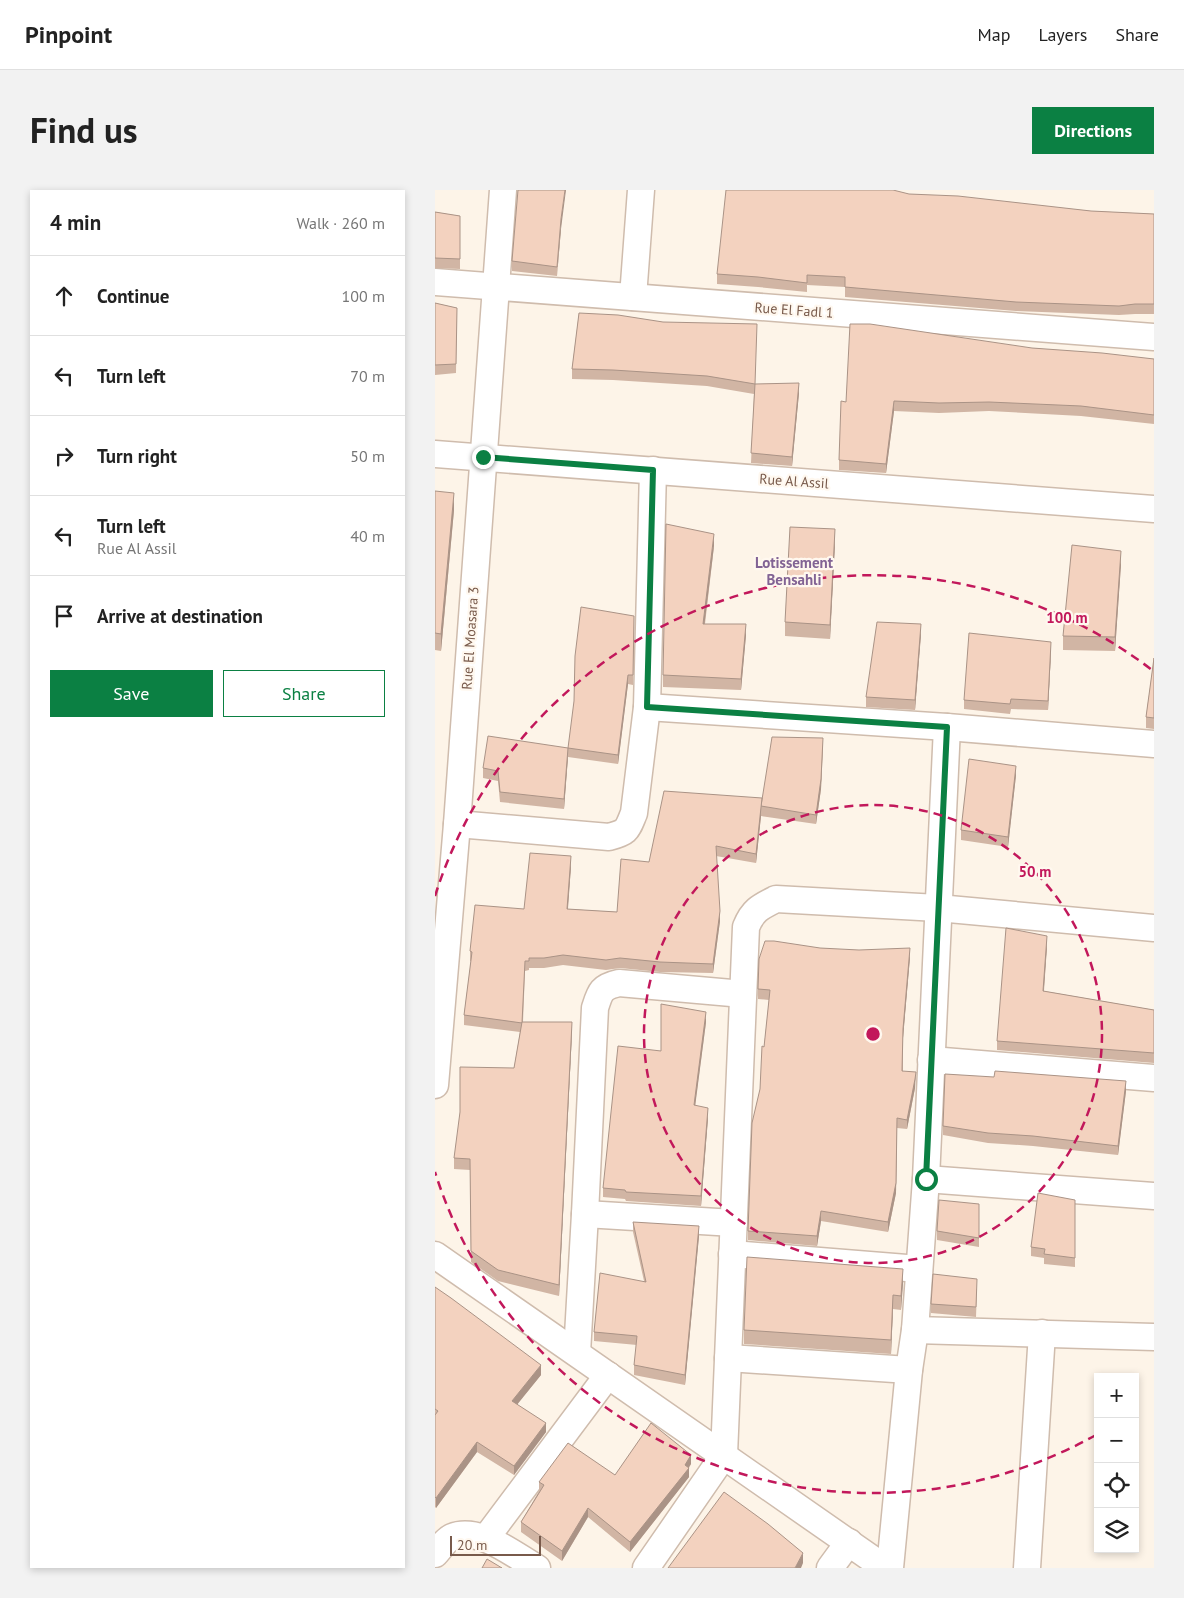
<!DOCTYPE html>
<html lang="en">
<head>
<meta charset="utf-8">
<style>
	body { margin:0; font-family:"PT Sans",sans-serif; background:#f2f2f2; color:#222 }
	.controls { position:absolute; right:15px; bottom:15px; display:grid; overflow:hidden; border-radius:0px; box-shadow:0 2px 8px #0003 }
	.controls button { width:45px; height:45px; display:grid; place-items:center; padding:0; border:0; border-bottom:1px solid #e0e0e0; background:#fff; color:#222; font:25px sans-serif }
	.scale { position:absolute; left:15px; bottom:12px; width:91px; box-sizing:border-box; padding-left:5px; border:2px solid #785a4b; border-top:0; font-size:14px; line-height:18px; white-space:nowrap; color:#785a4b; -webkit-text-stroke:4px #fff8ef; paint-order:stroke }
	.stop { position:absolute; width:15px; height:15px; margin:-11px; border:4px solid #0b8043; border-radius:50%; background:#fff }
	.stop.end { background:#0b8043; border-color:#fff; box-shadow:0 1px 5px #0008 }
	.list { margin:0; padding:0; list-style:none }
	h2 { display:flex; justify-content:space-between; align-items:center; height:65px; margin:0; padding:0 20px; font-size:21px }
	h2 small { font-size:16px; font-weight:400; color:#767676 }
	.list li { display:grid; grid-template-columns:32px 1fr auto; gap:15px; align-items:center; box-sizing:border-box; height:80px; padding:0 20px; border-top:1px solid #e0e0e0 }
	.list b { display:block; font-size:19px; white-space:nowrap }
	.list p { margin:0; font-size:16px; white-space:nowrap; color:#767676 }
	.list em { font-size:16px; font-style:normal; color:#767676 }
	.actions { display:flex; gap:10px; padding:15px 20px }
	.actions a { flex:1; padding:11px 0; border:1px solid #0b8043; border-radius:0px; text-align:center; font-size:18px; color:#0b8043 }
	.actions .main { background:#0b8043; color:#fff }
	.icon { flex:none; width:28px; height:28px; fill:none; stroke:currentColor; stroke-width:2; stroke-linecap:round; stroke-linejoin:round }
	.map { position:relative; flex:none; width:719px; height:1378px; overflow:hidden; border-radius:0px }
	header { display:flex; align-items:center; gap:30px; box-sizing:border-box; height:70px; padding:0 25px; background:#fff; border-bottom:1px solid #e0e0e0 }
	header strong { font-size:24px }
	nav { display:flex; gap:28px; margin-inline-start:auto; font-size:18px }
	.intro { display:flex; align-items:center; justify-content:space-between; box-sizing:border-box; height:120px; padding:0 30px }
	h1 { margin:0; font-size:35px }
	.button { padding:12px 22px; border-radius:0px; background:#0b8043; color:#fff; font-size:18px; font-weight:700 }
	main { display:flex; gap:30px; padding:0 30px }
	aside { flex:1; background:#fff; border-radius:0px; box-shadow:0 2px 8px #0003 }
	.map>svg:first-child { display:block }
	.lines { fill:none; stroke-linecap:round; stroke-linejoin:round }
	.street-casing { stroke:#cfbcad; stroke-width:29 }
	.street { stroke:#fff; stroke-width:26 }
	.wall { fill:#d1b5a4 }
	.shaded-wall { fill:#aa9386 }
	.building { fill:#f3d2bf; stroke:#aa9386 }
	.route { stroke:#0b8043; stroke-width:6 }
	.ring { fill:none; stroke:#c2185b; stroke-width:2.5; stroke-dasharray:9 6 }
	.labels { text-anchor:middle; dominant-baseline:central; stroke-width:4.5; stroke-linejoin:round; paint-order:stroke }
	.street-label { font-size:14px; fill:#785a4b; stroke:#fff8ef }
	.neighbourhood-label { font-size:15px; font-weight:bold; fill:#826394; stroke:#fff8ef }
	.centre { fill:#c2185b; stroke:#fff8ef; stroke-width:2.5 }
	.ring-label { font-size:15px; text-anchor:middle; font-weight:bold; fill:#c2185b; stroke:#fff8ef; stroke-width:4.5; stroke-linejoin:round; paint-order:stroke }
</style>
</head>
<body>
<header>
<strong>Pinpoint</strong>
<nav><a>Map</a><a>Layers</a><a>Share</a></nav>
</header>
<div class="intro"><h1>Find us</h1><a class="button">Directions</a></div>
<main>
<aside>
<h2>4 min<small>Walk · 260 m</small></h2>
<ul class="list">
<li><svg class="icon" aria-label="ahead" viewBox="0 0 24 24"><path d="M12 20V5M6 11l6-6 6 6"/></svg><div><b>Continue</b></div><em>100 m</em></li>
<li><svg class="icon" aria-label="left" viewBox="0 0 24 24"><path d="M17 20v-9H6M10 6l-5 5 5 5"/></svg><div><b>Turn left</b></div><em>70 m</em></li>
<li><svg class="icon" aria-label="right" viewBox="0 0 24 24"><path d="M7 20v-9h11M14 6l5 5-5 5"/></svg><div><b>Turn right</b></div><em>50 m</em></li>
<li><svg class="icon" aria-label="left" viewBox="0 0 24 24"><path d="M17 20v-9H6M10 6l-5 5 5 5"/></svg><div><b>Turn left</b><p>Rue Al Assil</p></div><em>40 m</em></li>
<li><svg class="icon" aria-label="arrive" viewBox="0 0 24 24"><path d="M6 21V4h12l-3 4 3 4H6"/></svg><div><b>Arrive at destination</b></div></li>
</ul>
<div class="actions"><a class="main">Save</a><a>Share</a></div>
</aside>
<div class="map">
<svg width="719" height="1378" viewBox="0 0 719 1378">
	<rect width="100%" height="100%" fill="#fdf4e8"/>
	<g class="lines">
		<g class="street-casing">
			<g id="street">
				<path d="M 0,92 L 719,147"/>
				<path d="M 198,107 L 206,0"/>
				<path d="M 0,264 L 719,319"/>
				<path d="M 212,517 L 512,537 L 719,554"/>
				<path d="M 22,634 L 174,647 C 193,642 192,640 199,623 L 212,517 L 218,280"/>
				<path d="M 496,870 L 719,888"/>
				<path d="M 0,895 L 22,634 L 68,0"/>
				<path d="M 491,989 L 719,1006"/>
				<path d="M 150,1024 L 299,1033"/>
				<path d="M 297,1064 L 484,1079"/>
				<path d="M 0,1065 L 450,1378"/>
				<path d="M 480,1140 L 719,1147"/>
				<path d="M 142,1163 L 150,1024 L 160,818 C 165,802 166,797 184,793 L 308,804"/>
				<path d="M 293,1168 L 474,1180"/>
				<path d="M 51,1348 L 173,1185"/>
				<path d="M 0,1364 C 5,1359 10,1350 17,1347 C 44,1336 79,1365 102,1378"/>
				<path d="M 211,1378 L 289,1265 L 311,737 C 318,720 325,717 341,709 L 503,718 L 719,738"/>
				<path d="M 395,1378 L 414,1352"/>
				<path d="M 455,1378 L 474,1180 L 480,1140 L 491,989 L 512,537"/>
				<path d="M 592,1378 L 607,1143"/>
			</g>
		</g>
		<use href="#street" class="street"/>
	</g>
	<g class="wall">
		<path d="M 474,4 L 656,21 L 719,24 L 719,124 L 700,124 L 684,125 L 581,121 L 410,107 L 410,97 L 372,95 L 372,102 L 323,97 L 282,94 L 282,84 Z"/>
		<path d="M 0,22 L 25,26 L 25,79 L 0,78 Z"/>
		<path d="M 126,39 L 122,86 L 77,81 L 77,71 Z"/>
		<path d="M 0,113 L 22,118 L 21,183 L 0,185 Z"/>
		<path d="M 144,123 L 320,194 L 364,203 L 357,276 L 316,273 L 319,204 L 272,196 L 178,190 L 137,189 L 137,179 Z"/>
		<path d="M 597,158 L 719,169 L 719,234 L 646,226 L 554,221 L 504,223 L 459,221 L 451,283 L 404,280 L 404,270 L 411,212 Z"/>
		<path d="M 0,301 L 19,320 L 6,461 L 0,460 Z"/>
		<path d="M 400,353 L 395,449 L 350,446 L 350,432 Z"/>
		<path d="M 279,356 L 270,434 L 311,445 L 306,500 L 228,497 L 228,485 Z"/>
		<path d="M 686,374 L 680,461 L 628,460 L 628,446 Z"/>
		<path d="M 199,426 L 198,495 L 193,494 L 183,574 L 133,567 L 129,619 L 65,612 L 63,591 L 48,588 L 48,578 L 133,558 Z"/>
		<path d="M 486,444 L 480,520 L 431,517 L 431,507 Z"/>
		<path d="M 616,462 L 613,520 L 576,519 L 575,524 L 529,519 L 529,510 Z"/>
		<path d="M 719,468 L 719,539 L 711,538 L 711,527 Z"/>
		<path d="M 388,558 L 386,599 L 381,634 L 326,626 L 321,673 L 281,666 L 285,731 L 278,783 L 225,782 L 185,778 L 171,780 L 128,775 L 109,778 L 94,778 L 94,780 L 90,781 L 88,832 L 137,842 L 124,1106 L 63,1091 L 36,1072 L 35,980 L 19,979 L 19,968 L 79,878 L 85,842 L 29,835 L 29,825 L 36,771 L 35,771 L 35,761 L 89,719 L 136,676 L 133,719 L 182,722 L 214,672 L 327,608 Z"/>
		<path d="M 581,585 L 573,657 L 526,650 L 526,640 Z"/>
		<path d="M 612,756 L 609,801 L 719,820 L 719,873 L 562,860 L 562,851 Z"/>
		<path d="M 385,758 L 475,767 L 468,848 L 468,881 L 480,898 L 472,939 L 462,938 L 461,1003 L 453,1042 L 386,1031 L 382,1056 L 313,1050 L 313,1041 L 329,857 L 334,810 L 323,809 L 323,799 Z"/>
		<path d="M 271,832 L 260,915 L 273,928 L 266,1016 L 191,1011 L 190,1009 L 168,1007 L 168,998 L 226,861 Z"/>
		<path d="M 691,901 L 683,965 L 598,956 L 553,953 L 508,945 L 508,936 Z"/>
		<path d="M 640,1010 L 640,1077 L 609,1074 L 609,1068 L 596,1066 L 596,1057 Z"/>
		<path d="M 544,1014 L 544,1057 L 502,1050 L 502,1041 Z"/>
		<path d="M 198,1032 L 264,1046 L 250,1195 L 199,1185 L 199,1175 L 202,1155 L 159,1151 L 159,1142 L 209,1091 L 198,1042 Z"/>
		<path d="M 468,1093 L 466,1120 L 458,1119 L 456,1164 L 309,1154 L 309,1140 Z"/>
		<path d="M 0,1097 L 106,1185 L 82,1214 L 111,1242 L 79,1285 L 42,1262 L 1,1318 L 0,1317 Z"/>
		<path d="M 542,1099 L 541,1127 L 496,1123 L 496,1114 Z"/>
		<path d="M 256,1274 L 254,1278 L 254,1287 L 195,1362 L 153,1327 L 127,1371 L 86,1342 L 86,1332 L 104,1301 L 104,1292 L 180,1285 Z"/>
	</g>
	<g class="shaded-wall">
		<path d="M 130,0 L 131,0 L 126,39 L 122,86 L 126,29 Z"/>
		<path d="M 364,193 L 364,203 L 357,276 L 357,267 Z"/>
		<path d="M 459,211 L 459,221 L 451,283 L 451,274 Z"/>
		<path d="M 19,303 L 19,320 L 6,461 L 6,444 Z"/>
		<path d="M 400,339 L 400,353 L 395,449 L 395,435 Z"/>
		<path d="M 279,344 L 279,356 L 268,446 L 268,434 Z"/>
		<path d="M 686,361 L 686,374 L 680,461 L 680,447 Z"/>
		<path d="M 311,434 L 311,445 L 306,500 L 306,489 Z"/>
		<path d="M 486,434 L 486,444 L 480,520 L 480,510 Z"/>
		<path d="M 616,452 L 616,462 L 613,520 L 613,511 Z"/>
		<path d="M 193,485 L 193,494 L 183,574 L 183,565 Z"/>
		<path d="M 388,548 L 386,599 L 381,634 L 381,625 Z"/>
		<path d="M 133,558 L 133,567 L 129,619 L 129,609 Z"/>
		<path d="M 581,576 L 581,585 L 573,657 L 573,647 Z"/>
		<path d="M 326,616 L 326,626 L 321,673 L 321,664 Z"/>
		<path d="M 136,666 L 136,676 L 132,729 L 132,719 Z"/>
		<path d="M 285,721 L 285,731 L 278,783 L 278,774 Z"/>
		<path d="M 612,746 L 612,756 L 608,811 L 608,801 Z"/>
		<path d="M 475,758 L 475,767 L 468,848 L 468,839 Z"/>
		<path d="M 271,822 L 271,832 L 259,925 L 259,915 Z"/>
		<path d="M 137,832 L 137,842 L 124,1106 L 124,1095 Z"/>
		<path d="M 481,882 L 480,898 L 472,939 L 472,930 Z"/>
		<path d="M 691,891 L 691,901 L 683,965 L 683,956 Z"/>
		<path d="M 273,918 L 273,928 L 266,1016 L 266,1006 Z"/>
		<path d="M 462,928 L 461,1003 L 453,1042 L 453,1032 Z"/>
		<path d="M 386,1021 L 386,1031 L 382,1056 L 382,1046 Z"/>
		<path d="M 264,1036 L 264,1046 L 250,1195 L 250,1185 Z"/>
		<path d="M 468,1079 L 468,1093 L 466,1120 L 466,1106 Z"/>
		<path d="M 458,1105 L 458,1119 L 456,1164 L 456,1150 Z"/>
		<path d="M 106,1175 L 106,1185 L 77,1221 L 77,1211 Z"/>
		<path d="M 111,1233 L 111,1242 L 79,1285 L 79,1276 Z"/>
		<path d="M 42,1252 L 42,1262 L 1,1318 L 1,1308 Z"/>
		<path d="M 256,1265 L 256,1274 L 253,1278 L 254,1278 L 254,1287 L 195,1362 L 195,1352 Z"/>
		<path d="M 153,1318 L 153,1327 L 127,1371 L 127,1361 Z"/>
		<path d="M 368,1363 L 368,1373 L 366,1378 L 360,1378 Z"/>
	</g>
	<g class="building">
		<path d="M 83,0 L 130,0 L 126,29 L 122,77 L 77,71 Z"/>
		<path d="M 291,0 L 458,0 L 474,4 L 523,6 L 656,21 L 719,24 L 719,114 L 700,114 L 684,116 L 581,112 L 410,97 L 410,87 L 372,85 L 372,93 L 323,87 L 282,84 Z"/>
		<path d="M 0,22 L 25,26 L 25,69 L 0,68 Z"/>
		<path d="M 0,113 L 22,118 L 21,174 L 0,175 Z"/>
		<path d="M 144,123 L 183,125 L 228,132 L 322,134 L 320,194 L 272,186 L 178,180 L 137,179 Z"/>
		<path d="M 415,134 L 435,134 L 597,158 L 667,163 L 719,169 L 719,225 L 646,216 L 554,212 L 504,213 L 459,211 L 451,274 L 404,270 L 406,211 L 411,212 Z"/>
		<path d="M 364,193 L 357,267 L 316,263 L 320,194 Z"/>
		<path d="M 0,301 L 19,303 L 6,444 L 0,443 Z"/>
		<path d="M 231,334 L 279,344 L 268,434 L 311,434 L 306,489 L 228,485 Z"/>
		<path d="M 355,337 L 400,339 L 395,435 L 350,432 Z"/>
		<path d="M 637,355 L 686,361 L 680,447 L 628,446 Z"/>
		<path d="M 146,417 L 199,426 L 198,485 L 193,485 L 183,565 L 133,558 L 139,511 L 140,466 Z"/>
		<path d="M 442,432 L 486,434 L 480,510 L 431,507 Z"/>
		<path d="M 534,443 L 616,452 L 613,511 L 576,509 L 575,514 L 529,510 Z"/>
		<path d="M 719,468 L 719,528 L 711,527 Z"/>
		<path d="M 53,546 L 133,558 L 129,609 L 65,602 L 63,581 L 48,578 Z"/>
		<path d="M 337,547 L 388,548 L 386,589 L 381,625 L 326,616 Z"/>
		<path d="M 534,569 L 581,576 L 573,647 L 526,640 Z"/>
		<path d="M 229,601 L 327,608 L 321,664 L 281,656 L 285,721 L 278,774 L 225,772 L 185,768 L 171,770 L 128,765 L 109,768 L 94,768 L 94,771 L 90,771 L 87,833 L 29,825 L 37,762 L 35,761 L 40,715 L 89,719 L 95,663 L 136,666 L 132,719 L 182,722 L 186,669 L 214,672 Z"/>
		<path d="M 571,738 L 612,746 L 608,801 L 719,820 L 719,863 L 562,851 Z"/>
		<path d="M 330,751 L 339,751 L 385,758 L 424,760 L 475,758 L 468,839 L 467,881 L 481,882 L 480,889 L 472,930 L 462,928 L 461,993 L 453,1032 L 386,1021 L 382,1046 L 313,1041 L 317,933 L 325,899 L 327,856 L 329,857 L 335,800 L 323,799 L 324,769 Z"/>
		<path d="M 226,814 L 271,822 L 259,915 L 273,918 L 266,1006 L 191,1002 L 190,1000 L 168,998 L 183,856 L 226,861 Z"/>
		<path d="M 87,832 L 137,832 L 124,1095 L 63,1080 L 36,1061 L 35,969 L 19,968 L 25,922 L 25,877 L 79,878 Z"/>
		<path d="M 560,881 L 691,891 L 683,956 L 598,946 L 553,943 L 508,936 L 510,884 L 559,887 Z"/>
		<path d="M 603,1003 L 640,1010 L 640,1068 L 609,1064 L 610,1059 L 596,1057 Z"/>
		<path d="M 504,1010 L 544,1014 L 544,1048 L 502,1041 Z"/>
		<path d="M 198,1032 L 264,1036 L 250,1185 L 199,1175 L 202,1146 L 159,1142 L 165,1083 L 211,1092 Z"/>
		<path d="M 312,1067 L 468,1079 L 466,1106 L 458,1105 L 456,1150 L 309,1140 Z"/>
		<path d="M 498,1084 L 542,1089 L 541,1117 L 496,1114 Z"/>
		<path d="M 0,1097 L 16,1108 L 106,1175 L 77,1211 L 111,1233 L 79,1276 L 42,1252 L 1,1308 L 0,1307 L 0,1225 L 3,1221 L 0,1219 Z"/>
		<path d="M 216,1233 L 256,1265 L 250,1275 L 254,1278 L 195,1352 L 153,1318 L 127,1361 L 86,1332 L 109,1295 L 104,1292 L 133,1253 L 180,1285 Z"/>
		<path d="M 289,1302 L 333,1334 L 368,1363 L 360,1378 L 233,1378 Z"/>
		<path d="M 52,1369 L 67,1378 L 47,1378 Z"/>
	</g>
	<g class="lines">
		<path class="route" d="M 48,267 L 218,280 L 212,517 L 512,537 L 491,989"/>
	</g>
	<g class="ring">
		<circle cx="438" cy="844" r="229"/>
		<path d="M661 1245A459 459 0 0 1 0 982M0 706A459 459 0 0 1 717 480"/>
	</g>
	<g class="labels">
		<g class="street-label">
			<text transform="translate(359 120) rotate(4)">Rue El Fadl 1</text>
			<text transform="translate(359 291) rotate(4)">Rue Al Assil</text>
			<text transform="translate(35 448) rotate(-86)">Rue El Moasara 3</text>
		</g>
		<g class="neighbourhood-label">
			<text x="359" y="372">Lotissement<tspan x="359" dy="17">Bensahli</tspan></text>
		</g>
	</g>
	<circle cx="438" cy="844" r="8" class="centre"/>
	<g class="ring-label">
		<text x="632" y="433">100 m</text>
		<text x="600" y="687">50 m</text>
	</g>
</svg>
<div class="controls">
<button>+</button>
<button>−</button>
<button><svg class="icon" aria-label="locate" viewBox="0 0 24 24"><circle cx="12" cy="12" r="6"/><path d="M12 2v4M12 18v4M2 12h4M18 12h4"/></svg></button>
<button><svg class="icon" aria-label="layers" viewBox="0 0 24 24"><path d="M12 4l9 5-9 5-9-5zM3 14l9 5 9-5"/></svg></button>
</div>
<div class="scale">20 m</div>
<div class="stop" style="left:491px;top:989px"></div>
<div class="stop end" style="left:48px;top:267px"></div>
</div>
</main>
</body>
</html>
